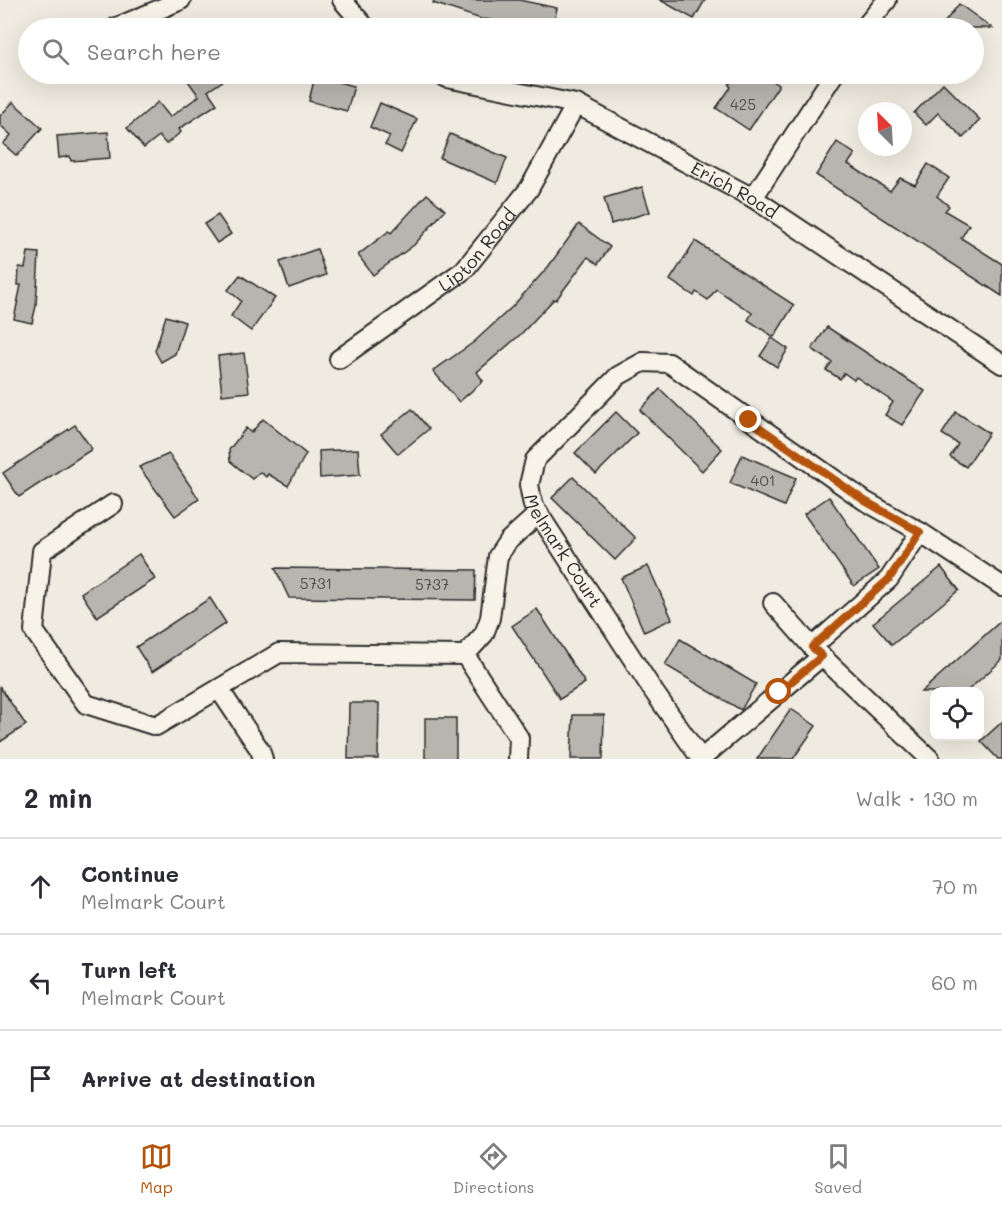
<!DOCTYPE html>
<html lang="en">
<head>
<meta charset="utf-8">
<style>
	body { margin:0; font-family:Mali,sans-serif; background:#f2f2f3; color:#2b2b33 }
	.controls { position:absolute; right:18px; bottom:18px; display:grid; overflow:hidden; border-radius:12px; box-shadow:0 6px 24px #0002 }
	.controls button { width:54px; height:54px; display:grid; place-items:center; padding:0; border:0; border-bottom:2px solid #e1e1e2; background:#fff; color:#2b2b33; font:30px sans-serif }
	.compass { position:absolute; left:858px; top:102px; width:54px; height:54px; border-radius:50%; background:#fff; box-shadow:0 6px 24px #0002; rotate:336deg }
	.stop { position:absolute; width:18px; height:18px; margin:-14px; border:4px solid #b45309; border-radius:50%; background:#fff }
	.stop.end { background:#b45309; border-color:#fff; box-shadow:0 2px 6px #0008 }
	.list { margin:0; padding:0; list-style:none }
	h2 { display:flex; justify-content:space-between; align-items:center; height:78px; margin:0; padding:0 24px; font-size:26px }
	h2 small { font-size:20px; font-weight:400; color:#7c7c81 }
	.list li { display:grid; grid-template-columns:39px 1fr auto; gap:18px; align-items:center; box-sizing:border-box; height:96px; padding:0 24px; border-top:2px solid #e1e1e2 }
	.list b { display:block; font-size:22px; white-space:nowrap }
	.list p { margin:0; font-size:20px; white-space:nowrap; color:#7c7c81 }
	.list em { font-size:20px; font-style:normal; color:#7c7c81 }
	.icon { flex:none; width:33px; height:33px; fill:none; stroke:currentColor; stroke-width:2; stroke-linecap:round; stroke-linejoin:round }
	.map { position:relative; flex:none; width:1002px; height:759px; overflow:hidden }
	.search { position:absolute; background:#fff; box-shadow:0 6px 24px #0002; left:18px; right:18px; top:18px; height:66px; display:flex; align-items:center; gap:15px; box-sizing:border-box; padding:0 21px; border-radius:33px; color:#7c7c81; font-size:22px }
	.sheet { height:366px; background:#fff }
	nav { display:flex; justify-content:space-around; align-items:center; box-sizing:border-box; height:84px; border-top:2px solid #e1e1e2; background:#fff; font-size:16px; color:#7c7c81 }
	nav a { display:grid; justify-items:center; gap:3px }
	nav .on { color:#b45309 }
	.map>svg:first-child { display:block }
	.building { fill:#b8b5ae; stroke:#2b2b2b; stroke-width:1.5 }
	.lines { fill:none; stroke-linecap:round; stroke-linejoin:round }
	.minor-casing { stroke:#2b2b2b; stroke-width:22 }
	.minor { stroke:#f7f3e8; stroke-width:18 }
	.route { stroke:#b45309; stroke-width:8 }
	.labels { text-anchor:middle; dominant-baseline:central; stroke-width:5; stroke-linejoin:round; paint-order:stroke }
	.number-label { font-size:15px; fill:#4e4e4c }
	.street-label { font-size:18px; fill:#2b2b2b; stroke:#f7f3e8 }
</style>
</head>
<body>
<div class="map">
<svg width="1002" height="759" viewBox="0 0 1002 759">
	<rect width="100%" height="100%" fill="#efebe0"/>
	<filter id="ink" filterUnits="userSpaceOnUse"><feTurbulence type="fractalNoise" baseFrequency=".0167" numOctaves="2"/><feDisplacementMap in="SourceGraphic" scale="12" xChannelSelector="R" yChannelSelector="G"/><feConvolveMatrix kernelMatrix="1 2 1 2 8 2 1 2 1" color-interpolation-filters="sRGB"/></filter>
	<g filter="url(#ink)">
		<g class="building">
			<path d="M 434,0 L 519,0 L 557,8 L 553,28 L 532,28 L 485,19 L 484,20 L 433,3 Z"/>
			<path d="M 660,0 L 705,0 L 694,19 Z"/>
			<path d="M 959,4 L 992,28 L 940,28 Z"/>
			<path d="M 183,74 L 233,74 L 208,91 L 217,104 L 179,129 L 181,132 L 166,144 L 159,136 L 144,148 L 127,128 L 158,102 L 170,117 L 199,96 Z"/>
			<path d="M 735,74 L 763,74 L 779,85 L 749,130 L 716,108 L 731,87 L 729,85 Z"/>
			<path d="M 315,76 L 354,86 L 347,111 L 309,101 Z"/>
			<path d="M 943,83 L 980,120 L 963,138 L 938,113 L 926,125 L 914,113 Z"/>
			<path d="M 13,102 L 42,128 L 17,156 L 3,144 L 11,135 L 0,125 L 0,116 Z"/>
			<path d="M 380,103 L 417,119 L 401,153 L 385,145 L 390,136 L 370,127 Z"/>
			<path d="M 108,132 L 110,158 L 71,161 L 70,156 L 59,158 L 57,136 Z"/>
			<path d="M 450,134 L 507,158 L 497,183 L 440,158 Z"/>
			<path d="M 837,142 L 855,154 L 848,164 L 890,191 L 900,178 L 915,185 L 928,164 L 949,178 L 937,196 L 949,206 L 945,211 L 969,225 L 961,238 L 1002,264 L 1002,296 L 816,175 Z"/>
			<path d="M 642,187 L 650,212 L 611,224 L 604,198 Z"/>
			<path d="M 427,194 L 445,210 L 414,245 L 373,275 L 358,255 L 389,231 L 391,233 Z"/>
			<path d="M 218,215 L 231,234 L 217,243 L 204,224 Z"/>
			<path d="M 579,224 L 610,247 L 598,264 L 588,257 L 556,300 L 554,299 L 521,334 L 477,372 L 483,381 L 459,402 L 433,371 L 474,342 L 512,307 L 548,267 Z"/>
			<path d="M 695,241 L 794,305 L 774,337 L 748,320 L 752,313 L 716,289 L 708,300 L 696,292 L 694,296 L 670,280 Z"/>
			<path d="M 317,249 L 326,275 L 289,288 L 280,262 Z"/>
			<path d="M 28,252 L 39,253 L 36,306 L 32,323 L 14,319 L 21,285 L 18,285 L 19,267 L 25,268 Z"/>
			<path d="M 240,275 L 275,298 L 251,331 L 231,316 L 241,301 L 228,290 Z"/>
			<path d="M 166,316 L 185,322 L 175,354 L 161,362 L 155,351 Z"/>
			<path d="M 827,327 L 925,391 L 902,425 L 885,415 L 893,402 L 856,377 L 854,380 L 844,373 L 840,379 L 826,370 L 832,362 L 812,349 Z"/>
			<path d="M 772,338 L 788,349 L 777,367 L 760,356 Z"/>
			<path d="M 244,353 L 249,392 L 222,395 L 218,356 Z"/>
			<path d="M 660,389 L 722,449 L 702,471 L 640,410 Z"/>
			<path d="M 412,409 L 429,429 L 398,454 L 381,434 Z"/>
			<path d="M 616,412 L 637,433 L 596,474 L 575,453 Z"/>
			<path d="M 956,412 L 989,433 L 966,467 L 950,457 L 958,444 L 942,434 Z"/>
			<path d="M 263,419 L 306,454 L 288,486 L 268,474 L 266,477 L 260,472 L 252,479 L 230,461 L 229,450 L 246,428 L 251,433 Z"/>
			<path d="M 75,425 L 92,449 L 19,497 L 3,473 Z"/>
			<path d="M 358,449 L 360,475 L 320,478 L 319,451 Z"/>
			<path d="M 169,454 L 199,499 L 175,516 L 139,467 Z"/>
			<path d="M 742,455 L 796,478 L 784,506 L 730,483 Z"/>
			<path d="M 573,477 L 636,538 L 615,560 L 552,498 Z"/>
			<path d="M 829,497 L 879,569 L 854,586 L 804,514 Z"/>
			<path d="M 139,554 L 155,579 L 97,617 L 81,593 Z"/>
			<path d="M 648,566 L 672,619 L 644,632 L 621,578 Z"/>
			<path d="M 941,567 L 959,590 L 892,645 L 873,623 Z"/>
			<path d="M 275,568 L 476,570 L 475,600 L 289,598 Z"/>
			<path d="M 210,598 L 226,623 L 152,672 L 136,647 Z"/>
			<path d="M 537,609 L 585,683 L 560,699 L 512,626 Z"/>
			<path d="M 1002,620 L 1002,660 L 966,692 L 921,692 Z"/>
			<path d="M 680,639 L 756,684 L 741,710 L 665,665 Z"/>
			<path d="M 0,687 L 26,725 L 0,742 Z"/>
			<path d="M 349,703 L 379,703 L 378,759 L 348,759 Z"/>
			<path d="M 791,709 L 816,726 L 793,759 L 757,759 Z"/>
			<path d="M 573,715 L 604,715 L 603,759 L 571,759 Z"/>
			<rect x="425" y="718" width="31" height="41"/>
			<path d="M 1002,722 L 1002,759 L 998,759 L 981,741 Z"/>
		</g>
		<g class="lines">
			<g class="minor-casing">
				<g id="minor">
					<path d="M 342,0 L 366,28"/>
					<path d="M 115,28 L 181,0"/>
					<path d="M 864,28 L 887,0"/>
					<path id="s1" d="M 440,74 L 447,78 L 576,104 L 753,198 L 1002,364"/>
					<path d="M 753,198 L 834,74"/>
					<path id="s2" d="M 339,359 L 464,270 L 529,189 L 576,104"/>
					<path d="M 113,504 L 42,551 L 34,631 L 86,704 L 156,726 L 279,653 L 465,655 L 519,738 L 518,759"/>
					<path d="M 920,532 L 1002,586"/>
					<path d="M 773,603 L 812,647 L 930,759"/>
					<path id="s3" d="M 812,647 L 889,579 L 920,532 L 865,501 L 669,363 L 643,362 L 618,376 L 535,460 L 529,485 L 533,505 L 654,692 L 701,759 L 822,656"/>
					<path d="M 465,655 L 484,634 L 490,618 L 498,556 L 508,541 L 539,513"/>
					<path d="M 219,689 L 260,750 L 263,759"/>
				</g>
			</g>
			<use href="#minor" class="minor"/>
		</g>
	</g>
	<g class="lines" filter="url(#ink)">
		<path class="route" d="M 749,420 L 865,501 L 920,532 L 889,579 L 812,647 L 822,656 L 779,692"/>
	</g>
	<g class="labels">
		<g class="number-label">
			<text x="743" y="104">425</text>
			<text x="763" y="480">401</text>
			<text x="316" y="583">5731</text>
			<text x="432" y="584">5737</text>
		</g>
		<g class="street-label">
			<text stroke="none"><textPath href="#s1" startOffset="320">Erich Road</textPath></text>
			<text stroke="none"><textPath href="#s2" startOffset="177">Lipton Road</textPath></text>
			<text stroke="none"><textPath href="#s3" startOffset="735">Melmark Court</textPath></text>
		</g>
	</g>
</svg>
<div class="controls">
<button><svg class="icon" aria-label="locate" viewBox="0 0 24 24"><circle cx="12" cy="12" r="6"/><path d="M12 2v4M12 18v4M2 12h4M18 12h4"/></svg></button>
</div>
<svg class="compass" viewBox="-18 -18 36 36"><path d="M0-13l5 13h-10z" fill="#e53935"/><path d="M0 13l5-13h-10z" fill="#7c7c81"/></svg>
<div class="stop" style="left:779px;top:692px"></div>
<div class="stop end" style="left:749px;top:420px"></div>
<div class="search"><svg class="icon" aria-label="search" viewBox="0 0 24 24"><circle cx="10" cy="10" r="6"/><path d="M15 15l6 6"/></svg>Search here</div>
</div>
<section class="sheet">
<h2>2 min<small>Walk · 130 m</small></h2>
<ul class="list">
<li><svg class="icon" aria-label="ahead" viewBox="0 0 24 24"><path d="M12 20V5M6 11l6-6 6 6"/></svg><div><b>Continue</b><p>Melmark Court</p></div><em>70 m</em></li>
<li><svg class="icon" aria-label="left" viewBox="0 0 24 24"><path d="M17 20v-9H6M10 6l-5 5 5 5"/></svg><div><b>Turn left</b><p>Melmark Court</p></div><em>60 m</em></li>
<li><svg class="icon" aria-label="arrive" viewBox="0 0 24 24"><path d="M6 21V4h12l-3 4 3 4H6"/></svg><div><b>Arrive at destination</b></div></li>
</ul>
</section>
<nav>
<a class="on"><svg class="icon" aria-label="map" viewBox="0 0 24 24"><path d="M3 6l6-2 6 2 6-2v14l-6 2-6-2-6 2zM9 4v14M15 6v14"/></svg>Map</a>
<a><svg class="icon" aria-label="directions" viewBox="0 0 24 24"><path d="M12 3l9 9-9 9-9-9zM9 14v-3h6M13 9l2 2-2 2"/></svg>Directions</a>
<a><svg class="icon" aria-label="saved" viewBox="0 0 24 24"><path d="M7 4h10v16l-5-4-5 4z"/></svg>Saved</a>
</nav>
</body>
</html>
